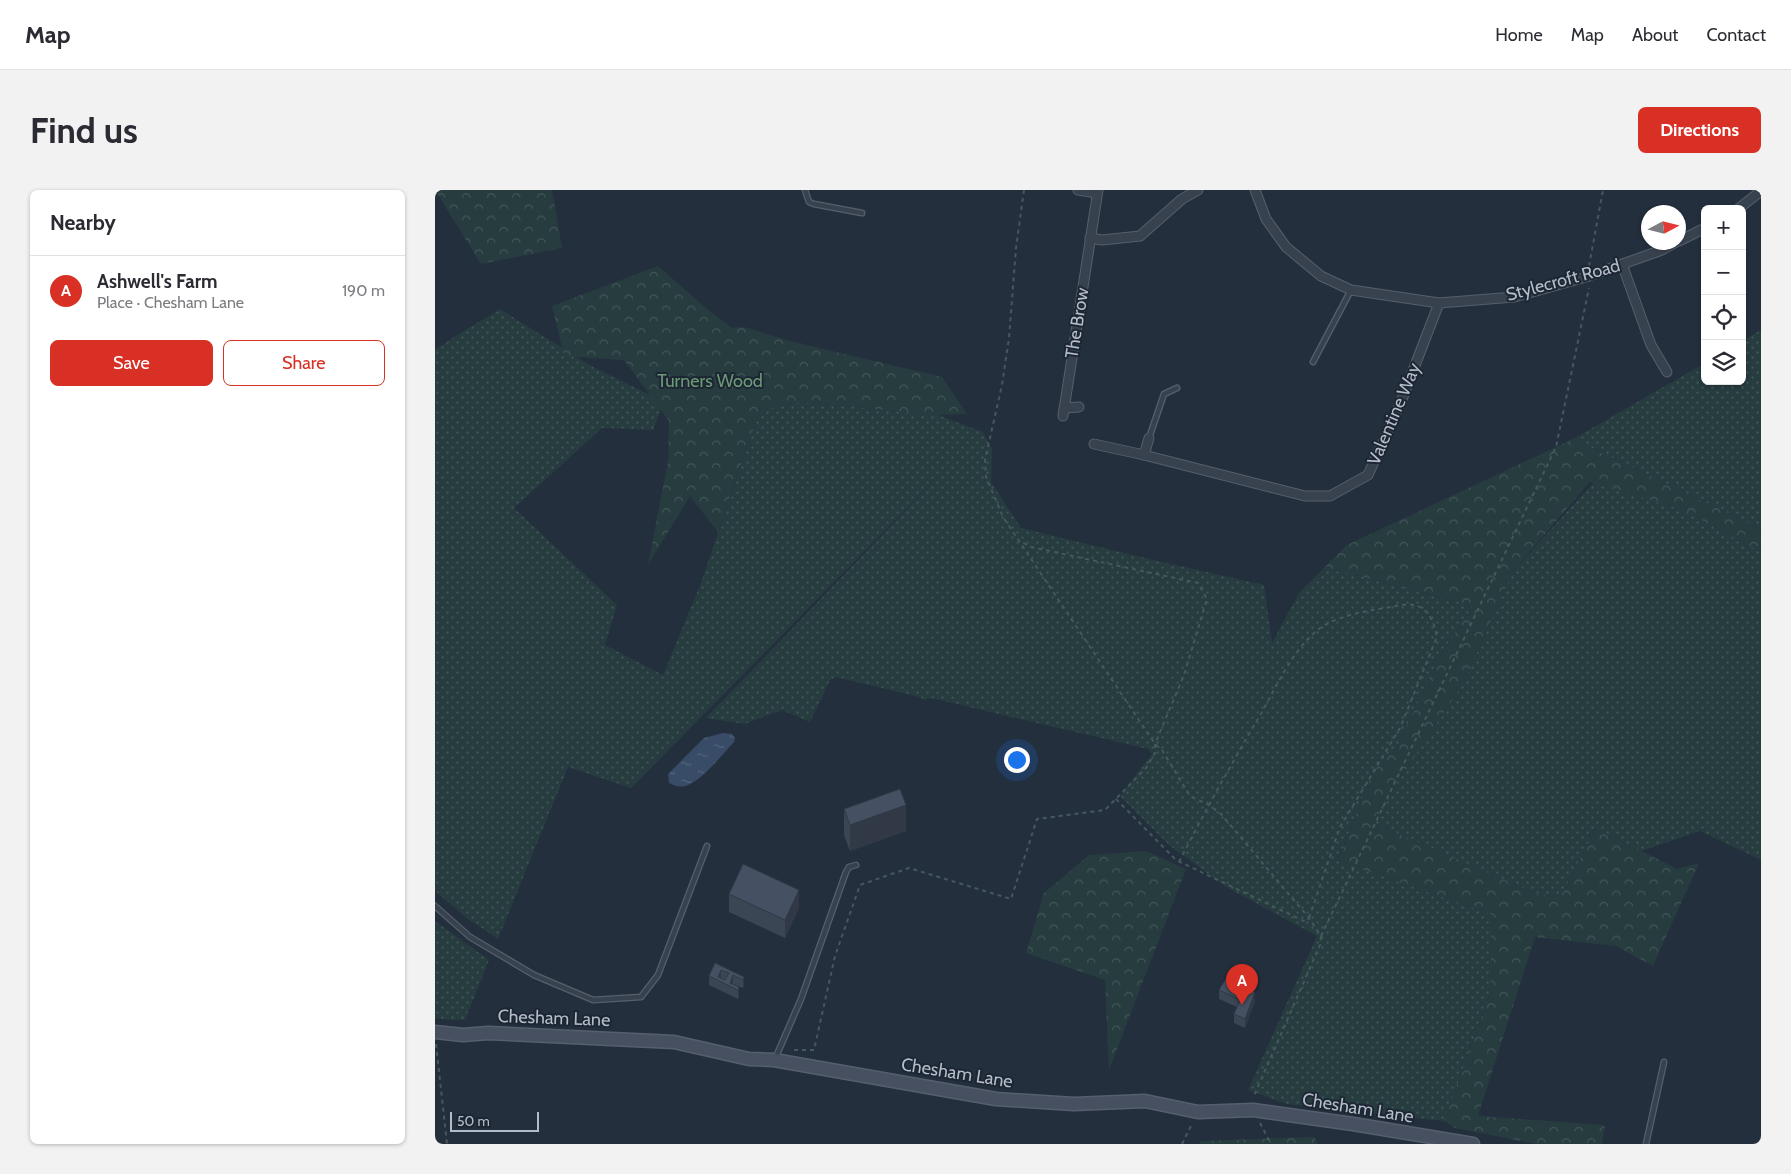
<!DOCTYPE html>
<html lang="en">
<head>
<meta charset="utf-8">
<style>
	body { margin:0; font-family:Cabin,sans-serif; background:#f2f2f3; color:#2b2b33 }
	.controls { position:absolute; right:15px; top:15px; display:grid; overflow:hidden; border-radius:8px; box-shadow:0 1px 4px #0004 }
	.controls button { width:45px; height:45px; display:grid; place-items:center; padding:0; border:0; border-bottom:1px solid #e1e1e2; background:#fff; color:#2b2b33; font:25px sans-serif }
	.compass { position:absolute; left:1206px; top:15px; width:45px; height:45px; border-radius:50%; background:#fff; box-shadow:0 1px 4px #0004; rotate:83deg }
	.scale { position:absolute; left:15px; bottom:12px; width:89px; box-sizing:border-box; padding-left:5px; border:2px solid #b4bcc9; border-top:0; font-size:14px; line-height:18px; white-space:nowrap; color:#b4bcc9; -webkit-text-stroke:4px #1d2633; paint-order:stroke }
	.you { position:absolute; left:581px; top:569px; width:18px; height:18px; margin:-12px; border:4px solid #fff; border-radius:50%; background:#1a73e8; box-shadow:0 0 0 8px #1a73e833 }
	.badge { display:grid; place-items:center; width:32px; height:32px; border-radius:50%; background:#d93025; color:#fff; font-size:16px; font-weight:700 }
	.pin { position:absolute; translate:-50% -41px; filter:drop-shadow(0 1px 2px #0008) }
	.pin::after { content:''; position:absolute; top:26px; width:18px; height:15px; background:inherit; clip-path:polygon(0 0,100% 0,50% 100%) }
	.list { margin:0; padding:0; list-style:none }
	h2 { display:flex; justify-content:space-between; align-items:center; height:65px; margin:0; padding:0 20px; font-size:21px }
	h2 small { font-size:16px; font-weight:400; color:#7c7c81 }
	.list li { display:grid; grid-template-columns:32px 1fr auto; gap:15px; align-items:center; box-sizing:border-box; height:70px; padding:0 20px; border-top:1px solid #e1e1e2 }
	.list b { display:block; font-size:19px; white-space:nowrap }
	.list p { margin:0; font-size:16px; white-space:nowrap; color:#7c7c81 }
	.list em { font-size:16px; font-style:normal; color:#7c7c81 }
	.actions { display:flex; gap:10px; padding:15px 20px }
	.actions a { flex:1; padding:11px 0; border:1px solid #d93025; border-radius:8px; text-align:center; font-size:18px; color:#d93025 }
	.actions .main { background:#d93025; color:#fff }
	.icon { flex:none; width:28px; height:28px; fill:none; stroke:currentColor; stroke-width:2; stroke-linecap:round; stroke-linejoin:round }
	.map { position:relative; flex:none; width:1326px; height:954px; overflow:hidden; border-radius:8px }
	header { display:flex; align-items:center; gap:30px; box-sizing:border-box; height:70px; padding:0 25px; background:#fff; border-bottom:1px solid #e1e1e2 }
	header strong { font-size:24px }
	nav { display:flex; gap:28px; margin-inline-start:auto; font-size:18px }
	.intro { display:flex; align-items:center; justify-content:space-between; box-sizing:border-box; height:120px; padding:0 30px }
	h1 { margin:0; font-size:35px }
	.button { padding:12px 22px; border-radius:8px; background:#d93025; color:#fff; font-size:18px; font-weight:700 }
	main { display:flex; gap:30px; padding:0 30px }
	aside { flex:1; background:#fff; border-radius:8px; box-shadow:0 1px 4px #0004 }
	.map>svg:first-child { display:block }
	.grass { fill:url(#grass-dots) }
	.forest { fill:url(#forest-crowns) }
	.water { fill:url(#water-ripples) }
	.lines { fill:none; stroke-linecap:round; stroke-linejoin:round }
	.lane-casing { stroke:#565f6c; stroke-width:7 }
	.street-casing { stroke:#565f6c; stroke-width:11 }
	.secondary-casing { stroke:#565f6c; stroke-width:15 }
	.path { stroke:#44595c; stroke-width:2; stroke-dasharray:4 4; stroke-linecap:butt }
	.lane { stroke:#38414e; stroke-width:4.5 }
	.street { stroke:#38414e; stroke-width:9 }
	.secondary { stroke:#465061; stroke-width:12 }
	.wall { fill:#3b4654 }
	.shaded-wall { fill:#303945 }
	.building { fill:#455162; stroke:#303945; fill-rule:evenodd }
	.labels { text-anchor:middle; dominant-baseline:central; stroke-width:4; stroke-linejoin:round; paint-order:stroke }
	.street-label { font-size:18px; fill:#b4bcc9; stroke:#1d2633 }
	.park-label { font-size:18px; fill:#6b9a76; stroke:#1d2633 }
</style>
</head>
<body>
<header>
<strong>Map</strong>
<nav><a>Home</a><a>Map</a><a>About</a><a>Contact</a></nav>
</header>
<div class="intro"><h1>Find us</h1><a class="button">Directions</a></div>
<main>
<aside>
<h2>Nearby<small></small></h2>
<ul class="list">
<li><span class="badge">A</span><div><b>Ashwell's Farm</b><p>Place · Chesham Lane</p></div><em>190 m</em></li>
</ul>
<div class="actions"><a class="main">Save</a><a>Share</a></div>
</aside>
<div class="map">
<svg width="1326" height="954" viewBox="0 0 1326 954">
	<defs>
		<pattern id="grass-dots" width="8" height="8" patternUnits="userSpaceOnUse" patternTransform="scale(1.25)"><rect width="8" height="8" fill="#263c3f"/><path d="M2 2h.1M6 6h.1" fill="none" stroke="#435659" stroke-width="1.8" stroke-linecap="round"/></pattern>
		<pattern id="forest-crowns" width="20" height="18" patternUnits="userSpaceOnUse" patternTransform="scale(1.25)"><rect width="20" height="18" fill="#263c3f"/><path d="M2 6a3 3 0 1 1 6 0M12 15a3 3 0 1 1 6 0" fill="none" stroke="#435659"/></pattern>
		<pattern id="water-ripples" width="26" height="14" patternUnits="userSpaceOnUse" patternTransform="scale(1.25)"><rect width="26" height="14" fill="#394c67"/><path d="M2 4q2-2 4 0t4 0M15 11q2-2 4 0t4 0" fill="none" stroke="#53647b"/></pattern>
	</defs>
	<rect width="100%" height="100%" fill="#242f3e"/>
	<g class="grass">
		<path d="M 65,119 L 156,176 L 229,212 L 218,240 L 167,238 L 79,318 L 182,415 L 170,455 L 228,485 L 266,393 L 325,220 L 365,212 L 503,225 L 548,242 L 557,259 L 556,292 L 586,338 L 714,369 L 829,395 L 837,453 L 864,403 L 890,377 L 1038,416 L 1003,469 L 962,558 L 938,581 L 903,670 L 1056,724 L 1056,801 L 1009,931 L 852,914 L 813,900 L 882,746 L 791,697 L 734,655 L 685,606 L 717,564 L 713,559 L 496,508 L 490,510 L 484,507 L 401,487 L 395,490 L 375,532 L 347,520 L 309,534 L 271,528 L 502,288 L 196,598 L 133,577 L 63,749 L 33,729 L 0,701 L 0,159 Z"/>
		<path d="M 1326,140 L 1326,339 L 1138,249 L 1270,173 L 1270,191 L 1307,191 L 1307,151 Z"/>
		<path d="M 1159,292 L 1248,320 L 1326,362 L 1326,670 L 1265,641 L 1206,661 L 1161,638 L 1126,706 L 1100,703 L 935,632 L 1028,494 L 1078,381 Z"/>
		<path d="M 0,731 L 54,770 L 30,830 L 0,829 Z"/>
	</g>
	<g class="forest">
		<path d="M 0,0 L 117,0 L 127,58 L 46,74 Z"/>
		<path d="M 223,76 L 272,119 L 297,138 L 309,137 L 355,151 L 507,187 L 532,224 L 503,225 L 365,212 L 325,220 L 283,342 L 255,306 L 213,375 L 233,272 L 234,231 L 189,170 L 129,166 L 117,116 Z"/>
		<path d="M 1138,249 L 1326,339 L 1326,362 L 1248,320 L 1155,292 L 1078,381 L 1028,494 L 936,632 L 1100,703 L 1126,706 L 1161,638 L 1242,679 L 1264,673 L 1218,776 L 1181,756 L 1100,747 L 1043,926 L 1170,935 L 1167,954 L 1101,954 L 1020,938 L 1009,931 L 1056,801 L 1056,724 L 903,671 L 938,581 L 962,558 L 1003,469 L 1038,416 L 890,377 L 912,355 Z"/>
		<path d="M 711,661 L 751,679 L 674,880 L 670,790 L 591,763 L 609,703 L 654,665 Z"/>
		<path d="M 879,947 L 883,954 L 764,954 L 766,951 Z"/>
	</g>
	<path class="water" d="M 288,543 L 297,544 L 300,548 L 299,552 C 287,565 268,589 253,595 C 246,598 240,596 234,593 L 233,584 L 269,548 Z"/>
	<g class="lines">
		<g class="lane-casing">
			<g id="lane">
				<path d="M 370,0 L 374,12 L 379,14 L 427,23"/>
				<path d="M 878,172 L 916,100"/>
				<path d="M 714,248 L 729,204 L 742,198"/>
				<path d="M 0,716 L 35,747 L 99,785 L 158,810 L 206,807 L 223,785 L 272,656"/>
				<path d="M 340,869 L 366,809 L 411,682 L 414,677 L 421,675"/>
				<path d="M 1211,954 L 1229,872"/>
			</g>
		</g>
		<g class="street-casing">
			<g id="street">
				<path d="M 643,0 L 662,3"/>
				<path d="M 820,0 L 831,29 L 851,57 L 886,86 L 916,100 L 1004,113 L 1079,107 L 1151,87 L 1227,60 L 1241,52"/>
				<path d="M 1303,19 L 1326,1"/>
				<path d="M 655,48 L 667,50 L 705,46 L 747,9 L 763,0"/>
				<path d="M 1244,51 L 1270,38"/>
				<path d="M 1187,74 L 1216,155 L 1232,182"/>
				<path d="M 629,218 L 644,217"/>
				<path d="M 628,226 L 663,0"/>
				<path d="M 659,254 L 709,265 L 870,306 L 895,306 L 933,285 L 966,212 L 1004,113"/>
				<path d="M 709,265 L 714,248"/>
			</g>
		</g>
		<g class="secondary-casing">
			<path id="secondary" d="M 0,842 L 28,845 L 53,843 L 239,852 L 314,869 L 339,870 L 561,909 L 639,914 L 710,911 L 763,922 L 818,920 L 918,934 L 1038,954"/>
		</g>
		<g class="path">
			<path d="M 589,0 L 581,58 L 574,148 L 567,195 L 550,270 L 551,287 L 568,327 L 720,554 L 727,560 L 755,606 L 774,615 L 786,624 L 874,728 L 886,746 L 885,755 L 818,908"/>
			<path d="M 1154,76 L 1168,0"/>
			<path d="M 681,609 L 741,670 L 871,732 L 873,729"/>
			<path d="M 744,672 C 770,621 798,571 827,522 C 842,495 856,464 879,443 C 900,424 935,421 961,416 C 988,410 997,423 1002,447 L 965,538 L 905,637 L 874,728"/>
			<path d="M 886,746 L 1121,257 L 1154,98"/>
			<path d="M 1,854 L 12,954"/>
			<path d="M 359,860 L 379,860 L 400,766 L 425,695 L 474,678 L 576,709 L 602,629 L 670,620 L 711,578 L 720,563 L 720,554 L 749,485 L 772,409 L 763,393 L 596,357 L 585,351"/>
			<path d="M 825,933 L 836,954"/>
			<path d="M 747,954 L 757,934"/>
		</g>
		<use href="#lane" class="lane"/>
		<use href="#street" class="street"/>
		<use href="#secondary" class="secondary"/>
	</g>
	<g class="wall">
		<path d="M 409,619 L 471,641 L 415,661 L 409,645 Z"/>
		<path d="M 294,704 L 364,718 L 350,748 L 294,722 Z"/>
		<path d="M 280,773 L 309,787 L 309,795 L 308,798 L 298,794 L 304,797 L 304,806 L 303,809 L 274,795 L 274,786 Z"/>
		<path d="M 802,795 L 820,811 L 810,838 L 799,833 L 799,824 L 802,817 L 784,809 L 784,800 Z"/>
	</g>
	<g class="shaded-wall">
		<path d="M 471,615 L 471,641 L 415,661 L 415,635 Z"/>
		<path d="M 364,700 L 364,718 L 350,748 L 350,730 Z"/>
		<path d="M 286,780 L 286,788 L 283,787 Z"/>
		<path d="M 298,785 L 298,794 L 295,793 Z"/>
		<path d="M 309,787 L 309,795 L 308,798 L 308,790 Z"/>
		<path d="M 304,797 L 304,806 L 303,809 L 303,800 Z"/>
		<path d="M 820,802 L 820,811 L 810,838 L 810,829 Z"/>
	</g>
	<g class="building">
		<path d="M 465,599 L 471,615 L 415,635 L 409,619 Z"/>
		<path d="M 308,674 L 364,700 L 350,730 L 294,704 Z"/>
		<path d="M 280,773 L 309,787 L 308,790 L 298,785 L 295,793 L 304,797 L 303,800 L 274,786 ZM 286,780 L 294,783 L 290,790 L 283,787 Z"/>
		<path d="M 793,785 L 802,788 L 801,794 L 820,802 L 810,829 L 799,824 L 805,810 L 784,800 Z"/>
	</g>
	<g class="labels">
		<g class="street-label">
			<text transform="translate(1128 90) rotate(-15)">Stylecroft Road</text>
			<text transform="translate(642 133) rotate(-81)">The Brow</text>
			<text transform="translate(959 224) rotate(-67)">Valentine Way</text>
			<text transform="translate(119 828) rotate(2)">Chesham Lane</text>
			<text transform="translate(522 883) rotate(9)">Chesham Lane</text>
			<text transform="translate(923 918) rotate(9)">Chesham Lane</text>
		</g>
		<g class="park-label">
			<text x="275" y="191">Turners Wood</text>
		</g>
	</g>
</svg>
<div class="controls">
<button>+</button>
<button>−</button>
<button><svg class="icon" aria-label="locate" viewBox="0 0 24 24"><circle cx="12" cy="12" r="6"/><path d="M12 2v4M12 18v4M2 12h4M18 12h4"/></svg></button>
<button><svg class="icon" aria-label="layers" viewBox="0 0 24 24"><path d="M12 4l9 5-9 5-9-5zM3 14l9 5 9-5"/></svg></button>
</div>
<svg class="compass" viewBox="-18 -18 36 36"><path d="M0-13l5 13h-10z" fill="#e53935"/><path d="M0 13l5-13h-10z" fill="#7c7c81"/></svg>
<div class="scale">50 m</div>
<div class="you"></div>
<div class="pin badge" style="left:807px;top:815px">A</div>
</div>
</main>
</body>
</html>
